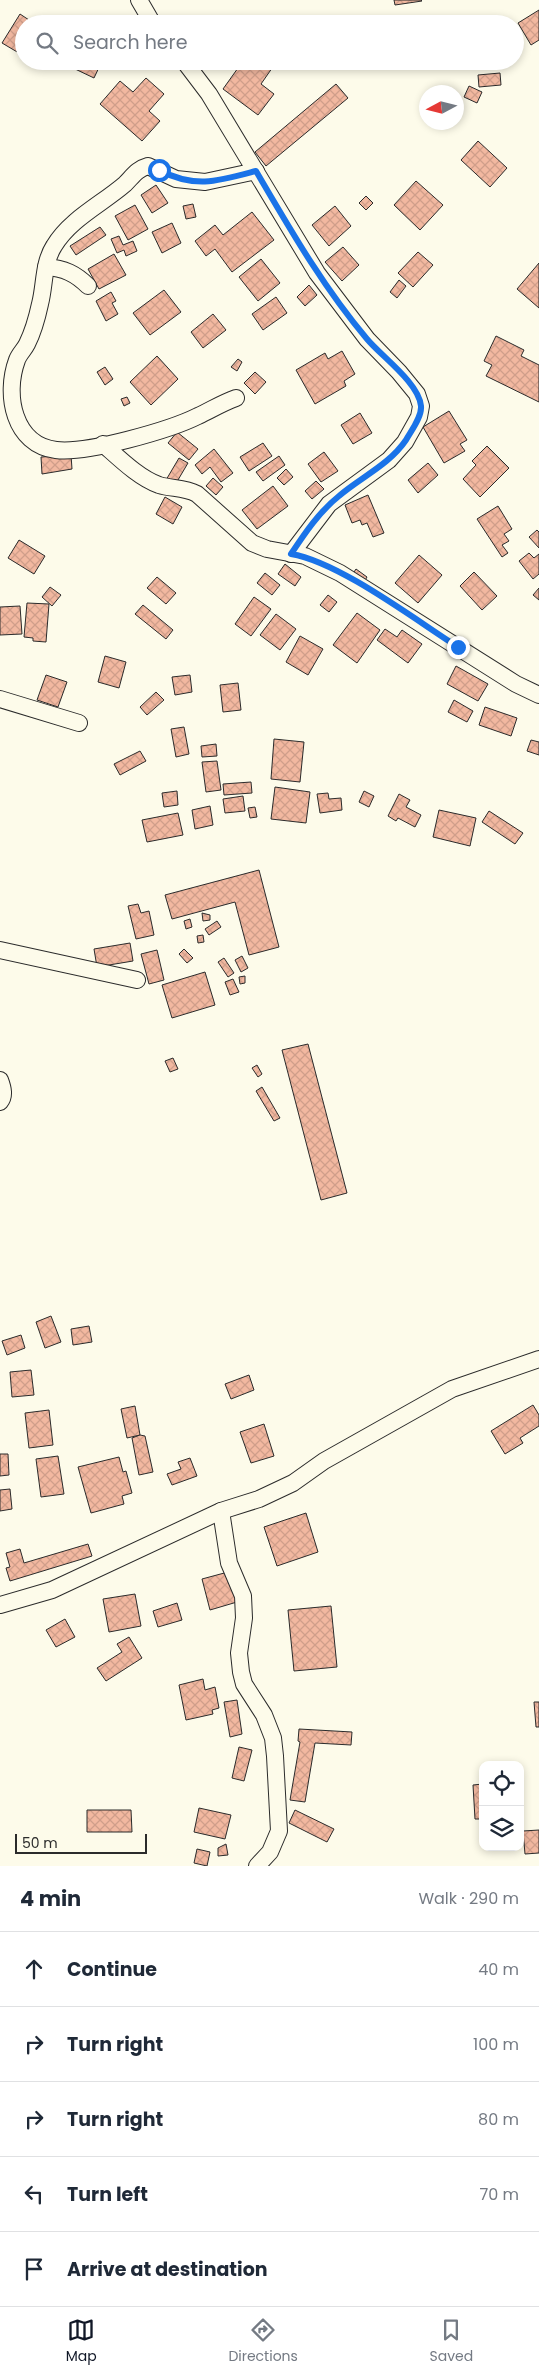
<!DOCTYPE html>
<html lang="en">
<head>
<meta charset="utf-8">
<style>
	body { margin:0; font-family:Poppins,sans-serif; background:#f2f2f3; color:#1f2937 }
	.controls { position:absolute; right:15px; bottom:15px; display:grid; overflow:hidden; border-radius:10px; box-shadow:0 2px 8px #0003 }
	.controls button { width:45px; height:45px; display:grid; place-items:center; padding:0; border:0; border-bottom:1px solid #e0e1e3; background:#fff; color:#1f2937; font:25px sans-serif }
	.compass { position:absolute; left:419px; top:85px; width:45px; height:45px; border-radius:50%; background:#fff; box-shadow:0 2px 8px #0003; rotate:263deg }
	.scale { position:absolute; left:15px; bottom:12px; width:132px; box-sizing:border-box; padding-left:5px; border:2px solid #2b2b2b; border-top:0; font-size:14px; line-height:18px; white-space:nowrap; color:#2b2b2b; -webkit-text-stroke:4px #fdfbea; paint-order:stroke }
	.stop { position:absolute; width:15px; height:15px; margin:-11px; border:4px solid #1a73e8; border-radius:50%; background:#fff }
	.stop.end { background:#1a73e8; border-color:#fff; box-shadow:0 1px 5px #0008 }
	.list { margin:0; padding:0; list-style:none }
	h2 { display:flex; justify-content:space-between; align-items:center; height:65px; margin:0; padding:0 20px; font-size:21px }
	h2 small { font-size:16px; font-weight:400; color:#747a83 }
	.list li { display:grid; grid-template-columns:32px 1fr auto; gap:15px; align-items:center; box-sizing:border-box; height:75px; padding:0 20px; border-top:1px solid #e0e1e3 }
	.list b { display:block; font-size:19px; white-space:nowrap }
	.list em { font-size:16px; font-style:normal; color:#747a83 }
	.icon { flex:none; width:28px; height:28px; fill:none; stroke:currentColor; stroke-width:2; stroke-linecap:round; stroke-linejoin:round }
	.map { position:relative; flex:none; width:539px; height:1866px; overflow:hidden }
	.search { position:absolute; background:#fff; box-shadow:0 2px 8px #0003; left:15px; right:15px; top:15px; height:55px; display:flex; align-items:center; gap:12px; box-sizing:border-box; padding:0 18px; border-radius:28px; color:#747a83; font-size:19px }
	.sheet { height:440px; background:#fff }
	nav { display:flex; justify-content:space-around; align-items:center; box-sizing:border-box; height:70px; border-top:1px solid #e0e1e3; background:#fff; font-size:14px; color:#747a83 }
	nav a { display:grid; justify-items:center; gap:2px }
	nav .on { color:#111827 }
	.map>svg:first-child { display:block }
	.building { fill:url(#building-cross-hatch); stroke:#2b2b2b }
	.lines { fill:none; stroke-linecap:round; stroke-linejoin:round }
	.minor-casing { stroke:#2b2b2b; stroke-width:18 }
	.minor { stroke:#fdfbea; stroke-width:16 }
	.route { stroke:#1a73e8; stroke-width:6 }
</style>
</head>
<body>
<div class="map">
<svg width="539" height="1866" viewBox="0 0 539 1866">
	<defs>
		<pattern id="building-cross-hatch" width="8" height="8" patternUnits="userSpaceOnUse" patternTransform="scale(1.25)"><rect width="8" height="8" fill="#f2b8a0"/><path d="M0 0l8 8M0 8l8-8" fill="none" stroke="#d09e8a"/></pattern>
	</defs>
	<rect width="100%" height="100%" fill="#fdfbea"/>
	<g class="building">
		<path d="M 394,0 L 421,0 L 422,1 L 395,5 Z"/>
		<path d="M 539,10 L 539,40 L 531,45 L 518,23 Z"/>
		<path d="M 20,14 L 35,24 L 24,24 L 24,56 L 2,43 Z"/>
		<path d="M 76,61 L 102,61 L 94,78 L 73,68 Z"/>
		<path d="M 243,61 L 277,61 L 261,84 L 274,94 L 258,115 L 223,89 Z"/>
		<path d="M 500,73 L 501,85 L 479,87 L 478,75 Z"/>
		<path d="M 146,78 L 164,94 L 149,111 L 160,121 L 142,141 L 100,104 L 120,81 L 133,92 Z"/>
		<path d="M 336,84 L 348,98 L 266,166 L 255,152 Z"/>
		<path d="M 469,86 L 482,92 L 477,103 L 464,97 Z"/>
		<path d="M 478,141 L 507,168 L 490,187 L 461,160 Z"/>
		<path d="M 416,181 L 443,205 L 420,230 L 394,205 Z"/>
		<path d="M 156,185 L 168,203 L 152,213 L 141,195 Z"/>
		<path d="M 366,196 L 373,203 L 366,210 L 359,203 Z"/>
		<path d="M 193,204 L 196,217 L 186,219 L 183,206 Z"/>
		<path d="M 135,205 L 148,229 L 128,240 L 115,216 Z"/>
		<path d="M 335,206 L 351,226 L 329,246 L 312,225 Z"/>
		<path d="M 252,212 L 274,240 L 232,272 L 215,249 L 206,256 L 195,241 L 215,225 L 223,235 Z"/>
		<path d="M 172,223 L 181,243 L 162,253 L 152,232 Z"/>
		<path d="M 100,227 L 106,235 L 76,255 L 70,246 Z"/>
		<path d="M 119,236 L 123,245 L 133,241 L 137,251 L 126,256 L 124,250 L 117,253 L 111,239 Z"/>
		<path d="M 343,247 L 359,265 L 342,281 L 325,262 Z"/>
		<path d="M 418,252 L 433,265 L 413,287 L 398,273 Z"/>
		<path d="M 114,254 L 126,275 L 99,289 L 88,269 Z"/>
		<path d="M 261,259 L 280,283 L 258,301 L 239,277 Z"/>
		<path d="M 539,263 L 539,308 L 517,289 Z"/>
		<path d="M 399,280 L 406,286 L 397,298 L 390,292 Z"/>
		<path d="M 309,285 L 317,295 L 305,306 L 297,297 Z"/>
		<path d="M 164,290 L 181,312 L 150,335 L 133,313 Z"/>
		<path d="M 111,292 L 116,301 L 112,303 L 118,314 L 106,321 L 96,301 Z"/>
		<path d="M 276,297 L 287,313 L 263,330 L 252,314 Z"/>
		<path d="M 213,314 L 226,330 L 203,348 L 191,332 Z"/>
		<path d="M 496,336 L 524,350 L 521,356 L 539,365 L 539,402 L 486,376 L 492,365 L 484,361 Z"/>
		<path d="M 342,351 L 355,374 L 344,381 L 346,386 L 315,404 L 296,370 L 325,353 L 328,359 Z"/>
		<path d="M 157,356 L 178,379 L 151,405 L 130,382 Z"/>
		<path d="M 238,359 L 242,362 L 237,371 L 231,367 Z"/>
		<path d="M 105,367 L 113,379 L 105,385 L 97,372 Z"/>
		<path d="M 255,372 L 266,382 L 255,394 L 244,383 Z"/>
		<path d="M 127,397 L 130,403 L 124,406 L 121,399 Z"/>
		<path d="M 449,411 L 467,440 L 460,444 L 465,451 L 444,463 L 423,427 Z"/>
		<path d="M 360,413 L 372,433 L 353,444 L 341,425 Z"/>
		<path d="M 177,432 L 198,449 L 189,460 L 168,443 Z"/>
		<path d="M 263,443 L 272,456 L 249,471 L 240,457 Z"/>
		<path d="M 487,446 L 509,468 L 480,497 L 463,479 L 476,465 L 472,461 Z"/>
		<path d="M 214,449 L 233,473 L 221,482 L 210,467 L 202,474 L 195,465 Z"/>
		<path d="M 324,452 L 338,471 L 321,482 L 308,464 Z"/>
		<path d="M 71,455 L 72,469 L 42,474 L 41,457 Z"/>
		<path d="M 279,456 L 285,465 L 263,481 L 256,472 Z"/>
		<path d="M 179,458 L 188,463 L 175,485 L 166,480 Z"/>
		<path d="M 428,463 L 438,475 L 418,493 L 408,480 Z"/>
		<path d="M 286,469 L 293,477 L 284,485 L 277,478 Z"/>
		<path d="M 213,478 L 223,487 L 216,495 L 206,486 Z"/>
		<path d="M 316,481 L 324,489 L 312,499 L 305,491 Z"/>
		<path d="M 273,486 L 288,506 L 257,529 L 242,510 Z"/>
		<path d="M 368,495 L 384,533 L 373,537 L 367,523 L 362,525 L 360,520 L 352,523 L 345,505 Z"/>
		<path d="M 165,497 L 182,507 L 173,524 L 156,514 Z"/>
		<path d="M 498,506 L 512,529 L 504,534 L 509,541 L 502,545 L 508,553 L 502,557 L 477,519 Z"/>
		<path d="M 537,530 L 539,532 L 539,548 L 529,537 Z"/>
		<path d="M 19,540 L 45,556 L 34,574 L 8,558 Z"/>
		<path d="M 529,553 L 534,558 L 539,554 L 539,574 L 533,579 L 519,561 Z"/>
		<path d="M 419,555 L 442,575 L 418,603 L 395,583 Z"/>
		<path d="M 285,564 L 301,577 L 295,586 L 278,574 Z"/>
		<path d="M 356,569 L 367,577 L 363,584 L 352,575 Z"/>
		<path d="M 474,572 L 497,596 L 482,610 L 460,586 Z"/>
		<path d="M 265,573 L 280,585 L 272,595 L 257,583 Z"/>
		<path d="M 157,577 L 176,593 L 166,604 L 147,588 Z"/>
		<path d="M 50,587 L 61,595 L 52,606 L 42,597 Z"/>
		<path d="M 539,588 L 539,600 L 533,595 Z"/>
		<path d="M 328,595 L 337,602 L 329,612 L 320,605 Z"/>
		<path d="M 254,597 L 271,609 L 251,636 L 235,624 Z"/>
		<path d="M 27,603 L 49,604 L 46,642 L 33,641 L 33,638 L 24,637 Z"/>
		<path d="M 143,605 L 173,630 L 166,639 L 135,614 Z"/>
		<path d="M 20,606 L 22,634 L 0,635 L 0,607 Z"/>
		<path d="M 357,613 L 380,630 L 357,663 L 333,645 Z"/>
		<path d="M 276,614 L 296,629 L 280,650 L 260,635 Z"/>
		<path d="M 385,629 L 397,637 L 402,630 L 422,644 L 408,663 L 377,640 Z"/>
		<path d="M 300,636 L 323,649 L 308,675 L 286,662 Z"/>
		<path d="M 105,656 L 126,662 L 119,688 L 98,682 Z"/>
		<path d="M 456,666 L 488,684 L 478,701 L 447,684 Z"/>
		<path d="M 46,675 L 67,682 L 58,707 L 37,700 Z"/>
		<path d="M 190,675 L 192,692 L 175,695 L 172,677 Z"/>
		<path d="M 238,683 L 241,710 L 223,712 L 220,685 Z"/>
		<path d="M 156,692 L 164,700 L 147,715 L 140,707 Z"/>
		<path d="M 454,700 L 473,711 L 467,722 L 448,712 Z"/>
		<path d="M 485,707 L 517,718 L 511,736 L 479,725 Z"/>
		<path d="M 184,727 L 189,754 L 176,757 L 171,729 Z"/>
		<path d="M 274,739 L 304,742 L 300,782 L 271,779 Z"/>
		<path d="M 531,740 L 539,742 L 539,755 L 527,751 Z"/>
		<path d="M 216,744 L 217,756 L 202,757 L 201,746 Z"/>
		<path d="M 140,751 L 146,761 L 120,775 L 114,764 Z"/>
		<path d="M 217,761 L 221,790 L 206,792 L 202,762 Z"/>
		<path d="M 251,782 L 252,793 L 224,795 L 223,784 Z"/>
		<path d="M 275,787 L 310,792 L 306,823 L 271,819 Z"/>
		<path d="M 177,791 L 178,805 L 164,807 L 162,793 Z"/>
		<path d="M 364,791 L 374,796 L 369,807 L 359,802 Z"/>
		<path d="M 328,793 L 329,799 L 341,798 L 342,810 L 320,813 L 317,794 Z"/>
		<path d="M 399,794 L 410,800 L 406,807 L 421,815 L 415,827 L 398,818 L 396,821 L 388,816 Z"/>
		<path d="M 243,796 L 245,811 L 225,813 L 223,799 Z"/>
		<path d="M 210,806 L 213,825 L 195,829 L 192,810 Z"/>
		<path d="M 255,807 L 257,817 L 250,818 L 248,808 Z"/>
		<path d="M 439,810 L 476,818 L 470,846 L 433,837 Z"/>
		<path d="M 489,811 L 523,833 L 515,844 L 482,822 Z"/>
		<path d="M 178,813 L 183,835 L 147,842 L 142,820 Z"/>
		<path d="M 259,870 L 279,947 L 249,955 L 235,902 L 172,919 L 165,895 Z"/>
		<path d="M 138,904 L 141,913 L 149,911 L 154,935 L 136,939 L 128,906 Z"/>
		<path d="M 202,913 L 210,915 L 210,920 L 203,921 Z"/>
		<path d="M 190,919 L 192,927 L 186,929 L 184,921 Z"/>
		<path d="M 217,921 L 221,927 L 209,935 L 205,929 Z"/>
		<path d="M 203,935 L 204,942 L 198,943 L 197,936 Z"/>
		<path d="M 130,943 L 133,961 L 97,967 L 94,949 Z"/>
		<path d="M 184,949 L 193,958 L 187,963 L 179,954 Z"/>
		<path d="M 157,950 L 164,980 L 149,984 L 141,954 Z"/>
		<path d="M 242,956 L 248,968 L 241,972 L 235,960 Z"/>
		<path d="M 224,958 L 234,973 L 228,977 L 218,962 Z"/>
		<path d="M 205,972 L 215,1005 L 172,1018 L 162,985 Z"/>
		<path d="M 245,976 L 245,983 L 240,984 L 239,977 Z"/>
		<path d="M 233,979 L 239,992 L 230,995 L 225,982 Z"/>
		<path d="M 308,1044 L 347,1193 L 321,1200 L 282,1050 Z"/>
		<path d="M 173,1058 L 178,1069 L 170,1072 L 165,1061 Z"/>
		<path d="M 257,1065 L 262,1074 L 258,1077 L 252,1068 Z"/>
		<path d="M 262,1087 L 280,1118 L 274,1121 L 256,1091 Z"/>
		<path d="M 51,1316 L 61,1342 L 45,1348 L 36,1322 Z"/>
		<path d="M 89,1326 L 92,1342 L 73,1345 L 71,1329 Z"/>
		<path d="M 21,1335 L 25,1348 L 7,1355 L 2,1341 Z"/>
		<path d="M 31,1370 L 34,1395 L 12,1397 L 10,1372 Z"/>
		<path d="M 249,1375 L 254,1390 L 231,1399 L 225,1384 Z"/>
		<path d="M 533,1405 L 539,1415 L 539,1426 L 520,1438 L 523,1443 L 505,1454 L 491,1431 Z"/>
		<path d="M 135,1406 L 140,1435 L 127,1438 L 121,1409 Z"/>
		<path d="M 49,1410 L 53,1445 L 29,1448 L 25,1413 Z"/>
		<path d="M 264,1424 L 274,1456 L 251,1463 L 240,1432 Z"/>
		<path d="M 140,1435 L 145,1436 L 153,1472 L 139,1475 L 132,1438 Z"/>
		<path d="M 0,1454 L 8,1454 L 9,1475 L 0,1476 Z"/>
		<path d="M 58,1456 L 64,1494 L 41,1497 L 36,1459 Z"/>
		<path d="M 119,1457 L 123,1472 L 126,1471 L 132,1493 L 122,1496 L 124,1504 L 91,1513 L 78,1467 Z"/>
		<path d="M 190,1458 L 197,1476 L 172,1485 L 167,1474 L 181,1469 L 178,1462 Z"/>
		<path d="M 10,1489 L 12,1509 L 0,1511 L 0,1490 Z"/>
		<path d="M 306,1513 L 318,1552 L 277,1566 L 264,1527 Z"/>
		<path d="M 88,1544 L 92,1556 L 10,1581 L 6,1568 L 10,1567 L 6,1553 L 20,1549 L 24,1563 Z"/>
		<path d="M 228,1572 L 237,1602 L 210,1610 L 202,1579 Z"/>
		<path d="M 135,1594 L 141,1626 L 109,1632 L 103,1599 Z"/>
		<path d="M 177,1603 L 182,1620 L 158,1627 L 153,1611 Z"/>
		<path d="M 331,1606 L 337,1667 L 294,1671 L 288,1610 Z"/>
		<path d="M 65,1619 L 75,1637 L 56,1647 L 46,1630 Z"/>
		<path d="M 129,1637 L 142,1658 L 106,1681 L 97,1668 L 122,1652 L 117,1644 Z"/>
		<path d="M 203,1679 L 205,1690 L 215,1687 L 219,1708 L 212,1710 L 213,1714 L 186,1720 L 179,1685 Z"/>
		<path d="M 237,1700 L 242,1734 L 230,1737 L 224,1702 Z"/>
		<path d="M 534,1702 L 539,1702 L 539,1727 L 536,1727 Z"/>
		<path d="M 299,1729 L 352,1732 L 351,1745 L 315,1743 L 305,1802 L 290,1800 L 300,1742 L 298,1741 Z"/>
		<path d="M 239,1747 L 252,1750 L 244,1781 L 232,1778 Z"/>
		<path d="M 483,1784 L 483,1819 L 475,1819 L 473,1785 Z"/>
		<path d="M 199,1808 L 231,1815 L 225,1839 L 194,1832 Z"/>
		<path d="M 87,1810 L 131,1810 L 132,1832 L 87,1832 Z"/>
		<path d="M 295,1810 L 334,1829 L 327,1842 L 289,1823 Z"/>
		<path d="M 539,1830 L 539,1853 L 525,1854 L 523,1831 Z"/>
		<path d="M 226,1844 L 228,1855 L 218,1856 L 218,1848 Z"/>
		<path d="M 197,1849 L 210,1852 L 207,1866 L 194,1863 Z"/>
	</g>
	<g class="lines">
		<g class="minor-casing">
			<g id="minor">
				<path d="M 139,0 L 153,24"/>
				<path d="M 184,61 L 209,94 L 317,273 L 367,339 L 399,372 L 417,394 L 421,406 L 419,417 L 405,442 L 389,460 L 329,504 L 291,554"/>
				<path d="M 46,267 C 64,268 76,274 88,286"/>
				<path d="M 236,398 C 222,403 211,410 198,416 C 170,430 86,454 56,450 C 14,445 4,395 17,360 C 19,354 24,350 27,344 C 33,332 37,318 40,304 C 45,285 43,263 54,246 C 70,219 102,204 125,184 C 133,176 137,169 148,166 L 176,179 L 205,182 L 256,171"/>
				<path d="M 103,444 C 119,458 139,478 159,485 C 172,489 184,487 197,494 L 252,543 L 267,549 L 305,556 L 340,573 L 516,684 L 539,695"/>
				<path d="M 0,699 L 79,723"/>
				<path d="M 0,950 L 137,980"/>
				<path d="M 0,1080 C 3,1088 5,1096 0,1102"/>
				<path d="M 221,1511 L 229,1563 L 243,1596 L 244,1618 L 239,1653 L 241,1672 L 244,1684 L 264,1715 L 273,1738 L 275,1756 L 279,1831 L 270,1852 L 257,1866"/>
				<path d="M 0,1605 L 52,1590 L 221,1511 L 259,1499 L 293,1483 L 324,1461 L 452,1389 L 539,1359"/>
			</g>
		</g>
		<use href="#minor" class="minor"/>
	</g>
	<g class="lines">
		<path class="route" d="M 159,170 C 195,189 219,181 256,171 C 290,229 323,287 367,339 C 381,356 419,383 421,406 C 422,417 411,431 406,440 C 389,465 361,477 339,496 C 319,512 305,533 291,554 C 339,562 414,619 458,647"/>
	</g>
</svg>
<div class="controls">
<button><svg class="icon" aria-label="locate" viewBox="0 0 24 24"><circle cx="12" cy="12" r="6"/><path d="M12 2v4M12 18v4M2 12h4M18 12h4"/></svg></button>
<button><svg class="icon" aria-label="layers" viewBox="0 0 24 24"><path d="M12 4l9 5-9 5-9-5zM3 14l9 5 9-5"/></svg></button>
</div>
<svg class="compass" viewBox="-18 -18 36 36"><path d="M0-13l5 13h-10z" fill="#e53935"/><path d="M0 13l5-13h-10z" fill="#747a83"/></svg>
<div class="scale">50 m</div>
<div class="stop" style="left:159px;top:170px"></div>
<div class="stop end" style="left:458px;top:647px"></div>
<div class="search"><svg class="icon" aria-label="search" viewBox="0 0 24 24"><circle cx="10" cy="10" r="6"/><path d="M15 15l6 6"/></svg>Search here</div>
</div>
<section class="sheet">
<h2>4 min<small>Walk · 290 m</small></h2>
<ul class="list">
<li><svg class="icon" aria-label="ahead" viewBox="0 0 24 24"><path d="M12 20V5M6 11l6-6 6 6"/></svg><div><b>Continue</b></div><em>40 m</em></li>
<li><svg class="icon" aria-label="right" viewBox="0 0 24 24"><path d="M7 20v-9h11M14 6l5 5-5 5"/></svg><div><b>Turn right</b></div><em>100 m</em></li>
<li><svg class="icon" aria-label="right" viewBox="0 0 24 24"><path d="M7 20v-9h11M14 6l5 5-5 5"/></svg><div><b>Turn right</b></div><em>80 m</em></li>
<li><svg class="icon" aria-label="left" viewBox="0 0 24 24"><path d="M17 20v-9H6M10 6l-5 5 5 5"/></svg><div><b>Turn left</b></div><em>70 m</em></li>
<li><svg class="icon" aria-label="arrive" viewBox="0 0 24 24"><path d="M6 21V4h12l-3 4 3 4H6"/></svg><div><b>Arrive at destination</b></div></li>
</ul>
</section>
<nav>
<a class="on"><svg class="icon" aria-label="map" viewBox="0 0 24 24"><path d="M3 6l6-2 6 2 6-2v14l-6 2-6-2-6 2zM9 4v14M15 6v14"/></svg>Map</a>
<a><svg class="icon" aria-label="directions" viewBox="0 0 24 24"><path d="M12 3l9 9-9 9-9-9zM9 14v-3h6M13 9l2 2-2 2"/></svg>Directions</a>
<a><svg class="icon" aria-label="saved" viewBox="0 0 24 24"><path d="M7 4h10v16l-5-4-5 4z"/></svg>Saved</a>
</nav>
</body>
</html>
